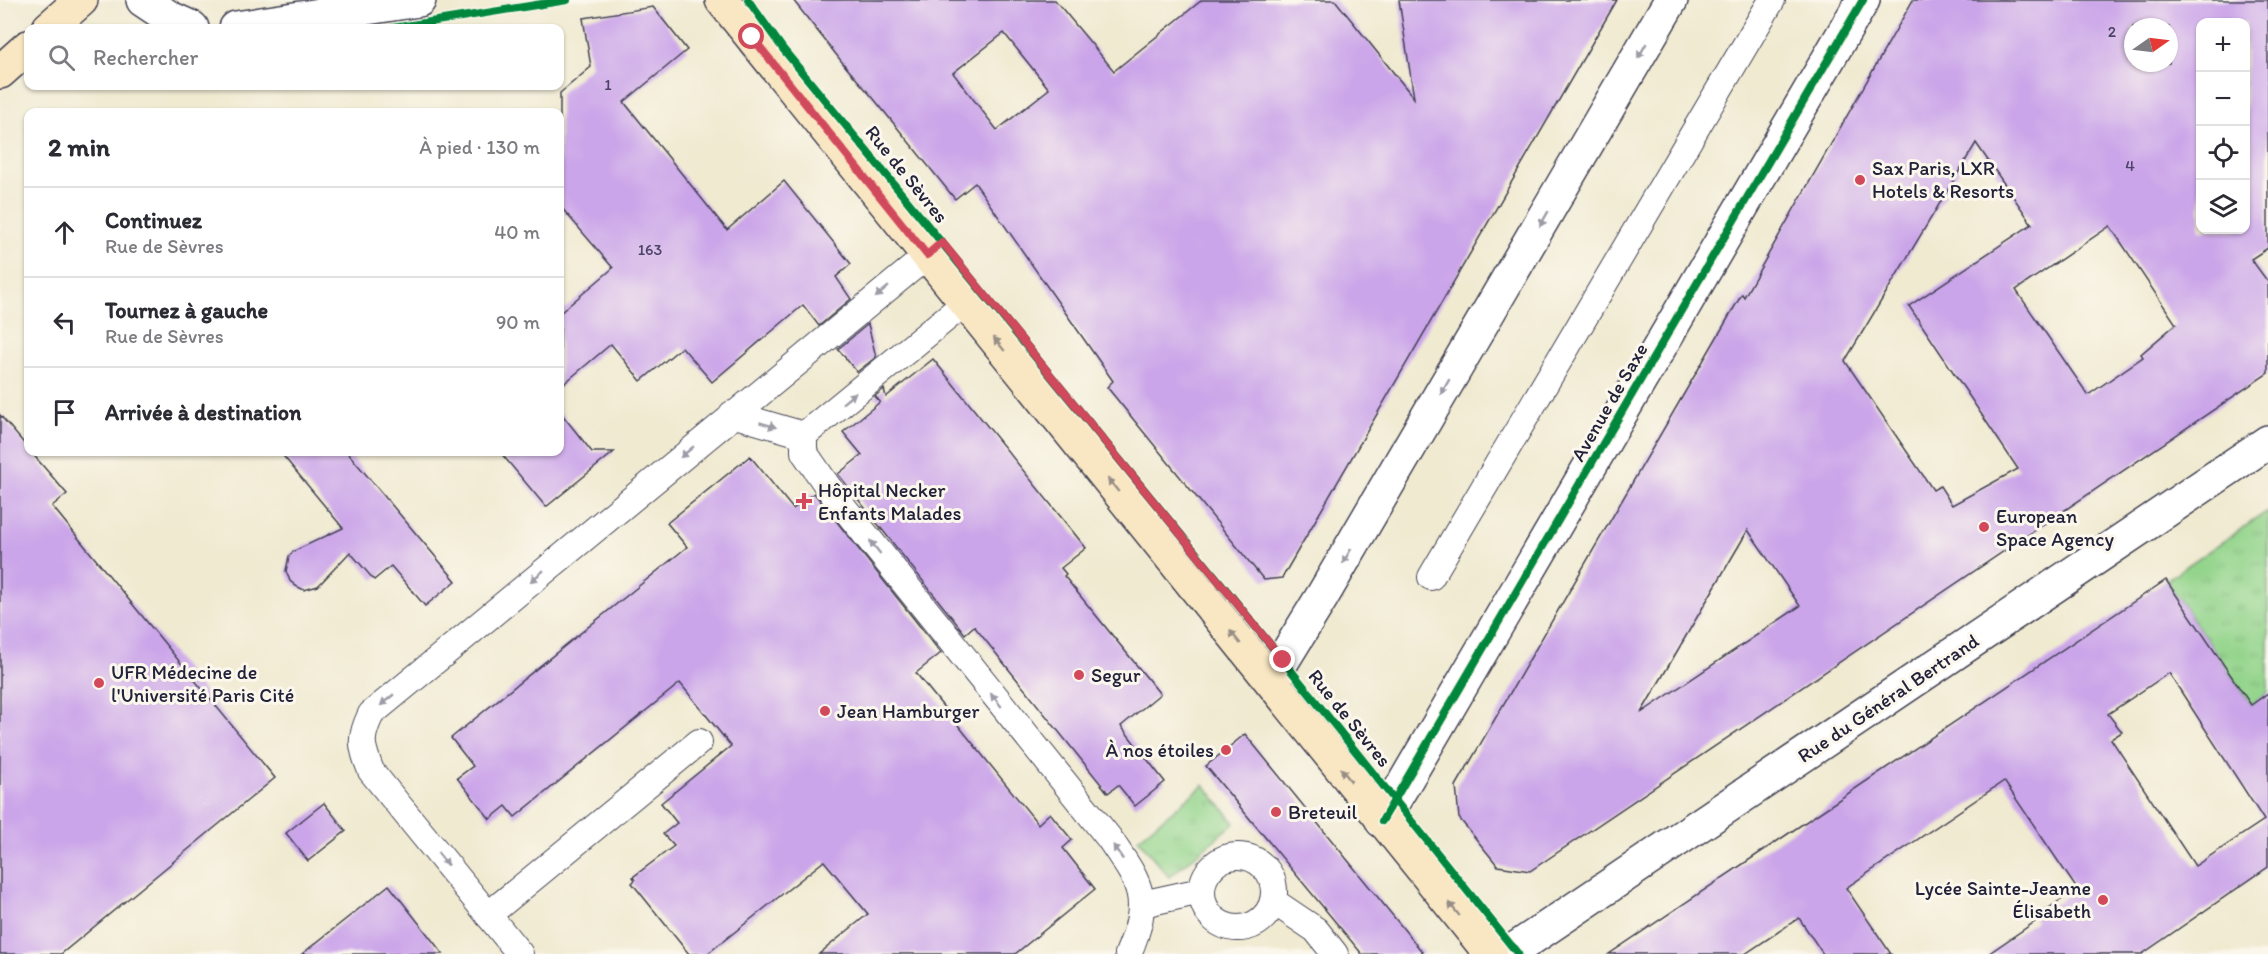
<!DOCTYPE html>
<html lang="fr">
<head>
<meta charset="utf-8">
<style>
	body { margin:0; font-family:Itim,sans-serif; background:#f2f2f3; color:#2b2b33 }
	.controls { position:absolute; right:18px; top:18px; display:grid; overflow:hidden; border-radius:12px; box-shadow:0 2px 4px #0004 }
	.controls button { width:54px; height:54px; display:grid; place-items:center; padding:0; border:0; border-bottom:2px solid #e1e1e2; background:#fff; color:#2b2b33; font:30px sans-serif }
	.compass { position:absolute; left:2124px; top:18px; width:54px; height:54px; border-radius:50%; background:#fff; box-shadow:0 2px 4px #0004; rotate:76deg }
	.stop { position:absolute; width:18px; height:18px; margin:-14px; border:4px solid #d1495b; border-radius:50%; background:#fff }
	.stop.end { background:#d1495b; border-color:#fff; box-shadow:0 2px 6px #0008 }
	.list { margin:0; padding:0; list-style:none }
	h2 { display:flex; justify-content:space-between; align-items:center; height:78px; margin:0; padding:0 24px; font-size:26px }
	h2 small { font-size:20px; font-weight:400; color:#7c7c81 }
	.list li { display:grid; grid-template-columns:39px 1fr auto; gap:18px; align-items:center; box-sizing:border-box; height:90px; padding:0 24px; border-top:2px solid #e1e1e2 }
	.list b { display:block; font-size:22px; white-space:nowrap }
	.list p { margin:0; font-size:20px; white-space:nowrap; color:#7c7c81 }
	.list em { font-size:20px; font-style:normal; color:#7c7c81 }
	.icon { flex:none; width:33px; height:33px; fill:none; stroke:currentColor; stroke-width:2; stroke-linecap:round; stroke-linejoin:round }
	.map { position:relative; flex:none; width:2268px; height:954px; overflow:hidden }
	.search { position:absolute; background:#fff; box-shadow:0 2px 4px #0004; left:24px; top:24px; width:540px; height:66px; display:flex; align-items:center; gap:15px; box-sizing:border-box; padding:0 21px; border-radius:12px; color:#7c7c81; font-size:22px }
	.panel { position:absolute; background:#fff; box-shadow:0 2px 4px #0004; left:24px; top:108px; width:540px; height:348px; border-radius:12px }
	.map>svg:first-child { display:block }
	.grass { fill:url(#grass-tufts); stroke:#5a7b63; stroke-width:1.5 }
	.building { fill:#cba5e9; fill-rule:evenodd }
	.lines { fill:none; stroke-linecap:round; stroke-linejoin:round }
	.service-casing { stroke:#414052; stroke-width:28 }
	.minor-casing { stroke:#414052; stroke-width:36 }
	.tertiary-casing { stroke:#414052; stroke-width:36 }
	.secondary-casing { stroke:#414052; stroke-width:36 }
	.service { stroke:#fff; stroke-width:26 }
	.minor { stroke:#fff; stroke-width:33 }
	.tertiary { stroke:#fff; stroke-width:33 }
	.secondary { stroke:#f9e7c3; stroke-width:33 }
	.cycleway-casing { stroke:#fbf7ec; stroke-width:11 }
	.cycleway { stroke:#00873e; stroke-width:8 }
	.oneway { fill:#9c9ca7 }
	.oneway2 { fill:#988e86 }
	.route { stroke:#d1495b; stroke-width:8 }
	.poi-dot { fill:#d1495b; stroke:#fbf7ec; stroke-width:2 }
	.labels { text-anchor:middle; dominant-baseline:central; stroke-width:6; stroke-linejoin:round; paint-order:stroke }
	.number-label { font-size:16px; fill:#4c4366 }
	.poi-label { font-size:20px; fill:#22223b; stroke:#fbf7ec; text-anchor:start }
	.street-label { font-size:20px; fill:#22223b; stroke:#fbf7ec }
</style>
</head>
<body>
<div class="map">
<svg width="2268" height="954" viewBox="0 0 2268 954">
	<defs>
		<pattern id="grass-tufts" width="24" height="20" patternUnits="userSpaceOnUse" patternTransform="scale(1.5)"><rect width="24" height="20" fill="#93d48b"/><path d="M3 7l-1-3M5 7V3M7 7l1-3M15 17l-1-3M17 17v-4M19 17l1-3" fill="none" stroke="#7eb679"/></pattern>
	</defs>
	<rect width="100%" height="100%" fill="#fbf7ec"/>
	<filter id="ink" filterUnits="userSpaceOnUse"><feTurbulence type="fractalNoise" baseFrequency=".0167" numOctaves="2"/><feDisplacementMap in="SourceGraphic" scale="12" xChannelSelector="R" yChannelSelector="G"/><feConvolveMatrix kernelMatrix="1 2 1 2 8 2 1 2 1" color-interpolation-filters="sRGB"/></filter>
	<filter id="wash" filterUnits="userSpaceOnUse"><feTurbulence type="fractalNoise" baseFrequency=".008" numOctaves="4" result="noise"/><feDisplacementMap in="SourceGraphic" scale="24" xChannelSelector="R" yChannelSelector="G"/><feGaussianBlur stdDeviation="1.35" result="paint"/><feColorMatrix in="noise" values="0 0 0 0 0 0 0 0 0 0 0 0 0 0 0 0 0 1.4 0 .05"/><feComposite in="paint" operator="in"/></filter>
	<g filter="url(#wash)">
		<rect width="100%" height="100%" fill="#f0ead1"/>
		<g class="grass">
			<path d="M 2268,511 L 2268,693 L 2251,705 L 2166,580 Z"/>
			<path d="M 1204,785 L 1235,823 L 1169,877 L 1138,839 Z"/>
		</g>
		<g id="blocks">
			<g class="building">
				<path d="M 793,0 L 1055,0 L 1114,71 L 1202,0 L 1335,0 L 1414,98 L 1399,0 L 1617,0 L 1282,578 L 1264,580 L 1107,387 L 1113,381 L 975,183 L 955,199 L 874,99 L 846,67 ZM 1004,33 L 1049,89 L 997,130 L 953,73 Z"/>
				<path d="M 1913,0 L 2268,0 L 2268,248 L 2251,259 L 2268,282 L 2268,373 L 1530,871 L 1498,866 L 1459,818 L 1456,786 L 1742,294 L 1744,297 ZM 2200,22 L 2246,22 L 2246,230 L 2200,230 ZM 2133,27 L 2169,27 L 2169,63 L 2133,63 ZM 1976,143 L 2032,224 L 1909,306 L 2018,469 L 1952,505 L 1940,486 L 1933,490 L 1845,361 ZM 2110,226 L 2176,324 L 2141,354 L 2143,357 L 2088,395 L 2016,290 ZM 1748,530 L 1800,606 L 1641,713 Z"/>
				<path d="M 653,7 L 687,50 L 624,102 L 727,230 L 784,181 L 851,264 L 836,277 L 851,299 L 819,326 L 803,305 L 712,382 L 682,347 L 641,381 L 611,344 L 560,387 L 560,313 L 613,268 L 560,206 L 560,93 L 591,67 L 583,18 Z"/>
				<path d="M 868,324 L 876,357 L 857,372 L 838,349 Z"/>
				<path d="M 933,359 L 1086,548 L 1061,568 L 1066,574 L 1064,576 L 1160,694 L 1121,726 L 1165,782 L 1135,806 L 1118,785 L 1108,793 L 974,626 L 965,634 L 838,474 L 862,455 L 843,432 L 880,402 L 875,396 L 884,389 L 886,397 Z"/>
				<path d="M 560,412 L 592,452 L 614,452 L 546,507 L 500,452 L 560,452 Z"/>
				<path d="M 0,415 L 28,448 L 28,452 L 31,452 L 67,494 L 52,506 L 275,778 L 61,954 L 0,954 Z"/>
				<path d="M 280,452 L 347,452 L 456,581 L 425,606 L 391,566 L 374,580 L 350,552 L 318,586 L 304,590 L 296,586 L 290,581 L 286,571 L 289,556 L 294,551 L 343,528 Z"/>
				<path d="M 750,456 L 793,509 L 814,493 L 941,653 L 916,673 L 1038,824 L 1050,813 L 1072,840 L 1063,848 L 1095,889 L 1015,954 L 819,954 L 868,914 L 824,861 L 707,954 L 689,954 L 632,883 L 635,880 L 633,877 L 674,846 L 663,834 L 677,823 L 661,803 L 731,746 L 680,683 L 515,817 L 506,806 L 490,819 L 457,778 L 473,766 L 451,738 L 687,547 L 667,523 Z"/>
				<path d="M 2166,580 L 2251,705 L 2268,693 L 2268,867 L 2142,954 L 1988,954 L 2036,921 L 2034,918 L 2077,889 L 2004,781 L 1846,888 L 1891,954 L 1823,954 L 1799,918 L 1745,954 L 1609,954 ZM 2169,673 L 2264,820 L 2195,866 L 2111,739 L 2122,732 L 2108,714 Z"/>
				<path d="M 1245,734 L 1424,954 L 1362,954 L 1206,766 Z"/>
				<path d="M 324,803 L 346,831 L 308,861 L 286,833 Z"/>
				<path d="M 389,885 L 443,954 L 302,954 Z"/>
			</g>
		</g>
	</g>
	<g filter="url(#ink)">
		<use href="#blocks" fill-opacity="0" stroke="#414052" stroke-width="1.5"/>
		<g class="lines">
			<g class="service-casing">
				<g id="service">
					<path d="M 732,414 L 804,435"/>
					<path d="M 804,435 L 804,452 L 833,494 L 1109,838 C 1141,885 1152,898 1128,954"/>
					<path d="M 804,435 L 966,302"/>
					<path d="M 1431,577 L 1772,0"/>
					<circle cx="1238" cy="892" r="36"/>
					<path d="M 1273,901 L 1316,930 L 1335,954"/>
					<path d="M 1142,904 L 1201,891"/>
					<path d="M 488,915 L 699,742"/>
					<path d="M 520,954 L 371,771 C 361,745 359,739 371,714 L 928,255"/>
				</g>
			</g>
			<g class="minor-casing">
				<g id="minor">
					<path d="M 1273,682 L 1283,660 L 1323,595 L 1671,0"/>
					<path d="M 1382,821 L 1863,0"/>
					<path d="M 1508,954 L 2268,442"/>
				</g>
			</g>
			<g class="tertiary-casing">
				<g id="tertiary">
					<path d="M 143,0 L 170,18 L 192,28"/>
					<path d="M 236,28 L 419,0"/>
				</g>
			</g>
			<g class="secondary-casing">
				<g id="secondary">
					<path d="M 722,0 L 1491,954"/>
					<path d="M 49,28 L 81,0"/>
					<path d="M 0,72 L 28,47"/>
				</g>
			</g>
			<use href="#service" class="service"/>
			<use href="#minor" class="minor"/>
			<use href="#tertiary" class="tertiary"/>
			<use href="#secondary" class="secondary"/>
			<g class="cycleway-casing">
				<g id="cycleway">
					<path d="M 748,0 L 783,49 L 1232,597 L 1518,954"/>
					<path d="M 393,28 L 567,0"/>
					<path d="M 1382,821 L 1863,0"/>
				</g>
			</g>
			<use href="#cycleway" class="cycleway"/>
		</g>
		<defs><path id="oneway-solid" d="M-6-.8H1V-3.2L6.5 0L1 3.2V.8H-6Z" transform="scale(1.5)"/></defs>
		<g class="oneway">
			<use href="#oneway-solid" transform="translate(1642 51) rotate(120)"/>
			<use href="#oneway-solid" transform="translate(1544 219) rotate(120)"/>
			<use href="#oneway-solid" transform="translate(882 292) rotate(140)"/>
			<use href="#oneway-solid" transform="translate(1445 387) rotate(120)"/>
			<use href="#oneway-solid" transform="translate(849 398) rotate(-39)"/>
			<use href="#oneway-solid" transform="translate(768 425) rotate(17)"/>
			<use href="#oneway-solid" transform="translate(687 452) rotate(140)"/>
			<use href="#oneway-solid" transform="translate(875 547) rotate(-128)"/>
			<use href="#oneway-solid" transform="translate(1347 556) rotate(120)"/>
			<use href="#oneway-solid" transform="translate(537 576) rotate(140)"/>
			<use href="#oneway-solid" transform="translate(387 700) rotate(140)"/>
			<use href="#oneway-solid" transform="translate(996 700) rotate(-129)"/>
			<use href="#oneway-solid" transform="translate(1118 852) rotate(-124)"/>
			<use href="#oneway-solid" transform="translate(443 859) rotate(51)"/>
		</g>
		<g class="oneway2">
			<use href="#oneway-solid" transform="translate(999 344) rotate(-129)"/>
			<use href="#oneway-solid" transform="translate(1113 485) rotate(-129)"/>
			<use href="#oneway-solid" transform="translate(1235 637) rotate(-129)"/>
			<use href="#oneway-solid" transform="translate(1346 775) rotate(-128)"/>
			<use href="#oneway-solid" transform="translate(1454 909) rotate(-129)"/>
		</g>
	</g>
	<g class="lines" filter="url(#ink)">
		<path class="route" d="M 752,37 L 927,255 L 942,242 L 1283,660"/>
	</g>
	<g class="poi-dot">
		<circle cx="1860" cy="180" r="6"/>
		<path d="M801 492h6v6h6v6h-6v6h-6v-6h-6v-6h6z"/>
		<circle cx="1984" cy="527" r="6"/>
		<circle cx="1079" cy="675" r="6"/>
		<circle cx="99" cy="683" r="6"/>
		<circle cx="825" cy="711" r="6"/>
		<circle cx="1226" cy="750" r="6"/>
		<circle cx="1276" cy="812" r="6"/>
		<circle cx="2103" cy="900" r="6"/>
	</g>
	<g class="labels">
		<g class="number-label">
			<text x="2112" y="31">2</text>
			<text x="608" y="84">1</text>
			<text x="2130" y="165">4</text>
			<text x="650" y="249">163</text>
		</g>
		<g class="poi-label">
			<text x="1872" y="168">Sax Paris, LXR<tspan x="1872" dy="23">Hotels &amp; Resorts</tspan></text>
			<text x="818" y="490">Hôpital Necker<tspan x="818" dy="23">Enfants Malades</tspan></text>
			<text x="1996" y="516">European<tspan x="1996" dy="23">Space Agency</tspan></text>
			<text x="111" y="672">UFR Médecine de<tspan x="111" dy="23">l'Université Paris Cité</tspan></text>
			<text x="1091" y="675">Segur</text>
			<text x="837" y="711">Jean Hamburger</text>
			<text x="1214" y="750" text-anchor="end">À nos étoiles</text>
			<text x="1288" y="812">Breteuil</text>
			<text x="2091" y="888" text-anchor="end">Lycée Sainte-Jeanne<tspan x="2091" dy="23">Élisabeth</tspan></text>
		</g>
		<g class="street-label">
			<text transform="translate(907 174) rotate(51)">Rue de Sèvres</text>
			<text transform="translate(1609 402) rotate(-60)">Avenue de Saxe</text>
			<text transform="translate(1888 698) rotate(-34)">Rue du Général Bertrand</text>
			<text transform="translate(1350 718) rotate(51)">Rue de Sèvres</text>
		</g>
	</g>
</svg>
<div class="controls">
<button>+</button>
<button>−</button>
<button><svg class="icon" aria-label="locate" viewBox="0 0 24 24"><circle cx="12" cy="12" r="6"/><path d="M12 2v4M12 18v4M2 12h4M18 12h4"/></svg></button>
<button><svg class="icon" aria-label="layers" viewBox="0 0 24 24"><path d="M12 4l9 5-9 5-9-5zM3 14l9 5 9-5"/></svg></button>
</div>
<svg class="compass" viewBox="-18 -18 36 36"><path d="M0-13l5 13h-10z" fill="#e53935"/><path d="M0 13l5-13h-10z" fill="#7c7c81"/></svg>
<div class="stop" style="left:752px;top:37px"></div>
<div class="stop end" style="left:1283px;top:660px"></div>
<div class="search"><svg class="icon" aria-label="search" viewBox="0 0 24 24"><circle cx="10" cy="10" r="6"/><path d="M15 15l6 6"/></svg>Rechercher</div>
<section class="panel">
<h2>2 min<small>À pied · 130 m</small></h2>
<ul class="list">
<li><svg class="icon" aria-label="ahead" viewBox="0 0 24 24"><path d="M12 20V5M6 11l6-6 6 6"/></svg><div><b>Continuez</b><p>Rue de Sèvres</p></div><em>40 m</em></li>
<li><svg class="icon" aria-label="left" viewBox="0 0 24 24"><path d="M17 20v-9H6M10 6l-5 5 5 5"/></svg><div><b>Tournez à gauche</b><p>Rue de Sèvres</p></div><em>90 m</em></li>
<li><svg class="icon" aria-label="arrive" viewBox="0 0 24 24"><path d="M6 21V4h12l-3 4 3 4H6"/></svg><div><b>Arrivée à destination</b></div></li>
</ul>
</section>
</div>
</body>
</html>
